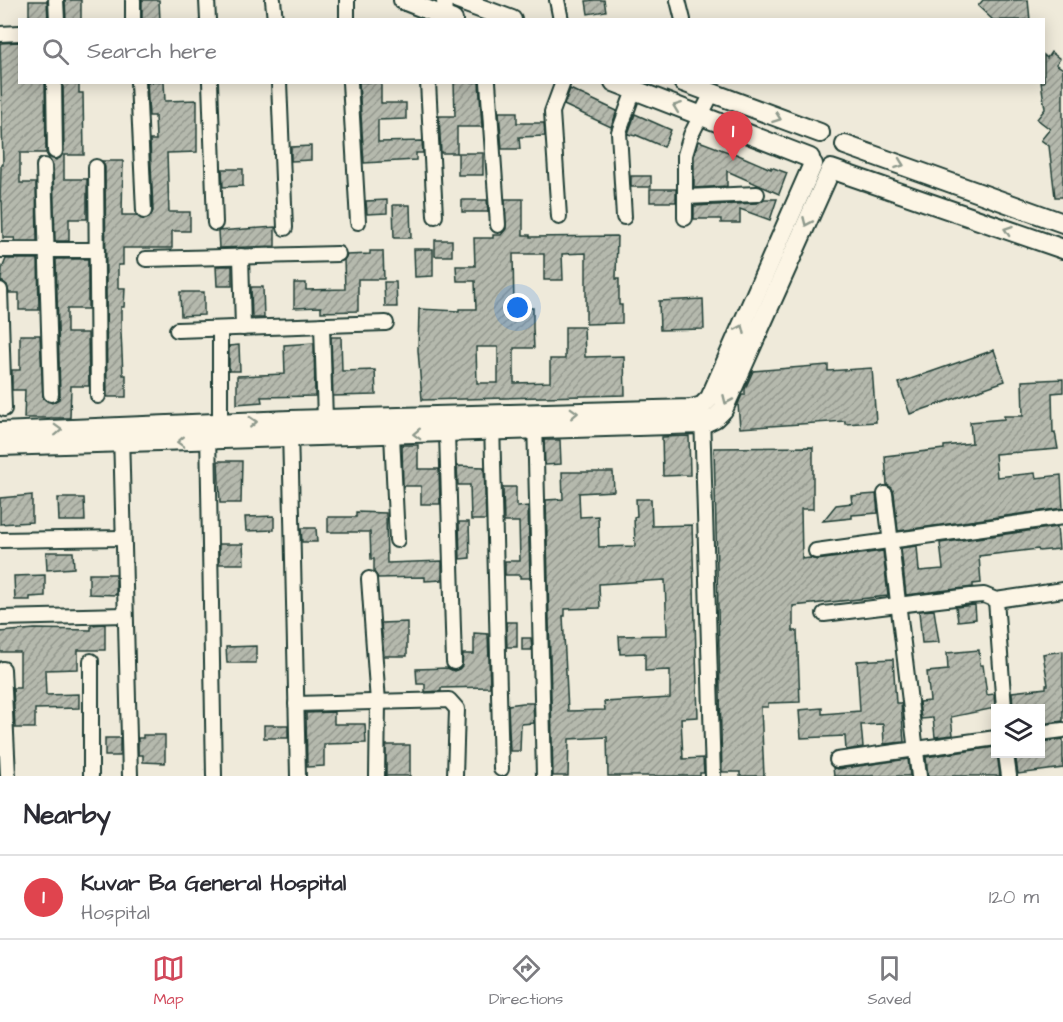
<!DOCTYPE html>
<html lang="en">
<head>
<meta charset="utf-8">
<style>
	body { margin:0; font-family:"Architects Daughter",sans-serif; background:#f7f7f7; color:#2b2b33 }
	.controls { position:absolute; right:18px; bottom:18px; display:grid; overflow:hidden; border-radius:0px; box-shadow:0 3px 15px #0003 }
	.controls button { width:54px; height:54px; display:grid; place-items:center; padding:0; border:0; border-bottom:2px solid #e1e1e2; background:#fff; color:#2b2b33; font:30px sans-serif }
	.you { position:absolute; left:518px; top:308px; width:21px; height:21px; margin:-15px; border:4px solid #fff; border-radius:50%; background:#1a73e8; box-shadow:0 0 0 9px #1a73e833 }
	.badge { display:grid; place-items:center; width:39px; height:39px; border-radius:50%; background:#d1495b; color:#fff; font-size:20px; font-weight:700 }
	.pin { position:absolute; translate:-50% -50px; filter:drop-shadow(0 2px 3px #0008) }
	.pin::after { content:''; position:absolute; top:32px; width:21px; height:18px; background:inherit; clip-path:polygon(0 0,100% 0,50% 100%) }
	.list { margin:0; padding:0; list-style:none }
	h2 { display:flex; justify-content:space-between; align-items:center; height:78px; margin:0; padding:0 24px; font-size:26px }
	h2 small { font-size:20px; font-weight:400; color:#7c7c81 }
	.list li { display:grid; grid-template-columns:39px 1fr auto; gap:18px; align-items:center; box-sizing:border-box; height:84px; padding:0 24px; border-top:2px solid #e1e1e2 }
	.list b { display:block; font-size:22px; white-space:nowrap }
	.list p { margin:0; font-size:20px; white-space:nowrap; color:#7c7c81 }
	.list em { font-size:20px; font-style:normal; color:#7c7c81 }
	.icon { flex:none; width:33px; height:33px; fill:none; stroke:currentColor; stroke-width:2; stroke-linecap:round; stroke-linejoin:round }
	.map { position:relative; flex:none; width:1063px; height:776px; overflow:hidden }
	.search { position:absolute; background:#fff; box-shadow:0 3px 15px #0003; left:18px; right:18px; top:18px; height:66px; display:flex; align-items:center; gap:15px; box-sizing:border-box; padding:0 21px; border-radius:0px; color:#7c7c81; font-size:22px }
	.sheet { height:162px; background:#fff }
	nav { display:flex; justify-content:space-around; align-items:center; box-sizing:border-box; height:84px; border-top:2px solid #e1e1e2; background:#fff; font-size:16px; color:#7c7c81 }
	nav a { display:grid; justify-items:center; gap:3px }
	nav .on { color:#d1495b }
	.map>svg:first-child { display:block }
	.building { fill:url(#building-hatch); stroke:#1f3d34; stroke-width:1.5; fill-rule:evenodd }
	.lines { fill:none; stroke-linecap:round; stroke-linejoin:round }
	.minor-casing { stroke:#1f3d34; stroke-width:18 }
	.tertiary-casing { stroke:#1f3d34; stroke-width:22 }
	.minor { stroke:#fcf5e5; stroke-width:14 }
	.tertiary { stroke:#fcf5e5; stroke-width:18 }
	.oneway { stroke:#8e998c }
</style>
</head>
<body>
<div class="map">
<svg width="1063" height="776" viewBox="0 0 1063 776">
	<defs>
		<pattern id="building-hatch" width="6" height="6" patternUnits="userSpaceOnUse" patternTransform="scale(1.5)"><rect width="6" height="6" fill="#b5b9ad"/><path d="M-1 1l2-2M0 6l6-6M5 7l2-2" fill="none" stroke="#93988e"/></pattern>
	</defs>
	<rect width="100%" height="100%" fill="#efeada"/>
	<filter id="ink" filterUnits="userSpaceOnUse"><feTurbulence type="fractalNoise" baseFrequency=".0167" numOctaves="2"/><feDisplacementMap in="SourceGraphic" scale="12" xChannelSelector="R" yChannelSelector="G"/><feConvolveMatrix kernelMatrix="1 2 1 2 8 2 1 2 1" color-interpolation-filters="sRGB"/></filter>
	<g filter="url(#ink)">
		<g class="building">
			<path d="M 65,0 L 81,0 L 81,20 L 66,20 Z"/>
			<path d="M 142,0 L 159,0 L 160,20 L 142,20 Z"/>
			<path d="M 593,0 L 604,0 L 606,11 L 588,14 L 586,1 Z"/>
			<path d="M 983,0 L 1028,0 L 1030,20 L 993,20 L 978,6 Z"/>
			<path d="M 29,1 L 47,1 L 48,20 L 29,20 Z"/>
			<path d="M 20,42 L 20,82 L 45,82 L 46,153 L 20,153 L 20,183 L 36,183 L 37,241 L 14,241 L 15,238 L 3,238 L 2,201 L 0,201 L 1,165 L 3,165 L 0,43 Z"/>
			<path d="M 1051,52 L 1060,59 L 1056,64 L 1063,69 L 1063,197 L 1055,197 L 1049,146 L 1041,140 L 1050,129 L 1037,119 L 1045,109 L 1041,82 L 1044,82 L 1044,55 L 1047,58 Z"/>
			<path d="M 63,82 L 79,82 L 79,93 L 83,93 L 84,155 L 64,155 L 64,179 L 87,179 L 87,219 L 69,219 L 69,241 L 55,241 L 53,166 L 47,155 L 56,160 L 60,158 L 64,151 Z"/>
			<path d="M 147,82 L 164,82 L 165,101 L 197,100 L 197,152 L 167,153 L 169,212 L 190,212 L 190,231 L 172,231 L 172,248 L 123,248 L 123,265 L 118,265 L 118,288 L 125,288 L 124,307 L 121,307 L 121,332 L 123,375 L 126,375 L 126,397 L 107,397 L 105,167 L 102,161 L 123,161 L 122,215 L 136,215 L 144,220 L 149,218 L 153,211 L 150,140 L 156,140 L 155,116 L 149,116 Z"/>
			<path d="M 359,82 L 381,82 L 381,103 L 406,103 L 406,119 L 378,120 L 378,142 L 422,141 L 423,153 L 416,153 L 416,160 L 364,163 Z"/>
			<path d="M 454,82 L 479,82 L 482,127 L 457,127 L 457,153 L 441,153 L 439,116 L 455,116 Z"/>
			<path d="M 570,89 L 617,111 L 611,127 L 564,105 Z"/>
			<path d="M 499,112 L 517,112 L 517,123 L 544,123 L 545,136 L 519,137 L 520,149 L 502,149 Z"/>
			<path d="M 635,114 L 671,130 L 664,147 L 636,135 L 635,136 L 628,134 Z"/>
			<path d="M 699,141 L 728,152 L 729,151 L 771,169 L 771,167 L 787,173 L 779,194 L 727,171 L 727,186 L 694,188 L 694,156 Z"/>
			<path d="M 311,146 L 311,160 L 291,161 L 291,147 Z"/>
			<rect x="458" y="153" width="25" height="22"/>
			<path d="M 222,169 L 243,169 L 243,186 L 223,187 Z"/>
			<rect x="631" y="176" width="20" height="11"/>
			<rect x="650" y="189" width="26" height="13"/>
			<path d="M 505,199 L 523,199 L 523,235 L 530,235 L 530,237 L 617,236 L 616,279 L 619,279 L 619,305 L 622,305 L 622,323 L 586,324 L 586,253 L 562,254 L 563,280 L 544,280 L 544,254 L 513,254 L 514,308 L 533,308 L 533,328 L 534,348 L 514,348 L 514,383 L 550,382 L 550,359 L 565,359 L 565,327 L 584,327 L 585,357 L 624,356 L 625,395 L 422,400 L 418,350 L 419,309 L 459,311 L 459,309 L 476,309 L 475,281 L 457,281 L 456,266 L 475,266 L 474,238 L 493,238 L 493,235 L 501,235 L 506,229 ZM 476,347 L 498,347 L 498,383 L 477,383 Z"/>
			<path d="M 764,199 L 777,199 L 770,220 L 740,209 L 740,223 L 721,223 L 721,219 L 694,219 L 694,206 L 757,203 Z"/>
			<path d="M 387,200 L 387,213 L 367,214 L 366,201 Z"/>
			<path d="M 462,200 L 487,200 L 488,212 L 462,212 Z"/>
			<path d="M 393,205 L 410,205 L 411,238 L 394,238 Z"/>
			<path d="M 275,227 L 275,246 L 219,248 L 218,231 Z"/>
			<rect x="435" y="240" width="17" height="16"/>
			<path d="M 414,249 L 433,249 L 433,276 L 415,277 Z"/>
			<path d="M 370,251 L 383,251 L 384,279 L 358,279 L 358,311 L 321,312 L 321,307 L 294,308 L 294,283 L 306,283 L 306,290 L 345,289 L 344,260 L 347,255 L 370,254 Z"/>
			<path d="M 6,259 L 38,259 L 39,310 L 19,310 L 19,293 L 9,293 L 7,285 L 1,281 L 2,269 Z"/>
			<path d="M 56,259 L 88,259 L 88,309 L 67,309 L 67,333 L 88,333 L 89,386 L 71,386 L 70,418 L 24,418 L 25,390 L 12,390 L 12,370 L 20,370 L 20,335 L 40,335 L 43,398 L 52,403 L 59,399 L 60,394 Z"/>
			<path d="M 216,266 L 232,266 L 232,286 L 217,286 Z"/>
			<path d="M 384,282 L 396,282 L 397,307 L 385,307 Z"/>
			<path d="M 251,287 L 263,287 L 264,318 L 252,318 Z"/>
			<path d="M 180,292 L 204,292 L 204,315 L 181,316 Z"/>
			<path d="M 703,299 L 704,329 L 660,330 L 659,301 Z"/>
			<path d="M 331,337 L 341,337 L 342,371 L 375,370 L 376,395 L 333,396 Z"/>
			<path d="M 314,343 L 315,396 L 261,397 L 262,402 L 237,404 L 237,376 L 285,374 L 284,345 Z"/>
			<path d="M 239,345 L 240,371 L 229,371 L 229,346 Z"/>
			<path d="M 994,350 L 1005,381 L 910,414 L 899,383 Z"/>
			<path d="M 828,365 L 828,371 L 872,368 L 876,422 L 845,424 L 845,421 L 740,428 L 738,404 L 742,395 L 745,395 L 745,389 L 753,371 Z"/>
			<path d="M 1063,379 L 1063,392 L 1052,393 L 1053,433 L 1055,432 L 1058,449 L 995,454 L 997,477 L 1035,473 L 1036,478 L 1061,475 L 1063,508 L 898,531 L 894,493 L 892,488 L 887,485 L 885,456 L 944,449 L 944,446 L 972,443 L 970,422 L 1004,419 L 1004,416 L 1023,416 L 1022,381 Z"/>
			<path d="M 689,436 L 690,475 L 663,476 L 662,437 Z"/>
			<path d="M 544,440 L 560,440 L 561,464 L 545,465 Z"/>
			<path d="M 402,445 L 418,445 L 418,469 L 439,469 L 440,504 L 421,504 L 421,486 L 403,486 Z"/>
			<path d="M 813,447 L 813,509 L 801,509 L 802,559 L 810,558 L 817,560 L 883,551 L 888,596 L 793,606 L 793,631 L 797,631 L 800,702 L 768,703 L 768,707 L 761,707 L 764,776 L 740,776 L 740,772 L 722,772 L 714,448 Z"/>
			<path d="M 218,461 L 242,461 L 241,503 L 220,503 Z"/>
			<path d="M 457,466 L 484,467 L 486,520 L 471,520 L 470,485 L 458,485 Z"/>
			<path d="M 562,472 L 613,472 L 614,491 L 579,493 L 580,517 L 598,516 L 599,547 L 635,546 L 634,517 L 637,516 L 636,499 L 651,499 L 652,526 L 692,525 L 698,717 L 681,718 L 683,759 L 703,758 L 704,773 L 700,773 L 700,776 L 608,776 L 607,737 L 569,739 L 568,776 L 553,776 L 546,500 L 563,499 ZM 665,580 L 667,635 L 619,636 L 620,654 L 645,653 L 645,671 L 670,670 L 670,698 L 604,702 L 605,710 L 568,711 L 563,616 L 565,616 L 565,609 L 600,608 L 599,584 Z"/>
			<path d="M 503,487 L 516,487 L 516,505 L 518,507 L 528,506 L 530,578 L 520,578 L 520,575 L 505,575 L 505,561 L 520,561 L 519,522 L 504,522 Z"/>
			<path d="M 876,494 L 878,513 L 852,515 L 852,518 L 823,521 L 836,505 L 852,503 L 851,496 Z"/>
			<path d="M 32,495 L 32,522 L 0,524 L 0,498 Z"/>
			<path d="M 58,498 L 84,498 L 85,521 L 59,521 Z"/>
			<path d="M 356,512 L 386,513 L 387,563 L 442,561 L 442,580 L 425,581 L 425,577 L 378,578 L 374,572 L 374,559 L 371,559 L 370,532 L 328,532 L 328,517 L 356,517 Z"/>
			<path d="M 274,516 L 274,530 L 246,531 L 245,517 Z"/>
			<path d="M 459,522 L 469,522 L 470,558 L 460,559 Z"/>
			<path d="M 1057,527 L 1059,549 L 1039,551 L 1038,549 L 979,556 L 981,583 L 973,584 L 973,587 L 906,595 L 901,548 L 917,546 L 919,571 L 943,569 L 940,543 Z"/>
			<path d="M 301,528 L 316,528 L 317,542 L 302,542 Z"/>
			<path d="M 219,544 L 243,544 L 244,564 L 219,564 Z"/>
			<path d="M 46,552 L 73,552 L 74,568 L 47,570 Z"/>
			<path d="M 89,574 L 116,574 L 116,595 L 89,594 Z"/>
			<path d="M 45,575 L 45,596 L 30,597 L 30,600 L 15,600 L 14,576 Z"/>
			<path d="M 975,605 L 976,619 L 958,621 L 956,607 Z"/>
			<path d="M 934,610 L 939,642 L 922,643 L 919,611 Z"/>
			<path d="M 407,622 L 407,656 L 384,656 L 381,623 Z"/>
			<path d="M 506,622 L 517,622 L 517,647 L 507,647 Z"/>
			<path d="M 105,624 L 105,650 L 78,650 L 78,669 L 45,670 L 46,695 L 79,694 L 79,708 L 35,709 L 35,728 L 15,728 L 13,688 L 20,688 L 20,652 L 0,652 L 0,632 L 35,629 L 91,630 L 91,625 Z"/>
			<path d="M 474,633 L 488,634 L 490,687 L 441,688 L 441,691 L 425,692 L 425,684 L 417,684 L 416,669 L 447,668 L 454,671 L 459,669 L 462,666 L 463,654 L 474,654 Z"/>
			<path d="M 522,638 L 531,638 L 532,650 L 522,650 Z"/>
			<path d="M 256,646 L 256,663 L 227,663 L 226,647 Z"/>
			<path d="M 979,650 L 980,665 L 983,665 L 987,695 L 994,694 L 995,708 L 951,717 L 953,735 L 935,737 L 933,718 L 921,719 L 919,702 L 930,701 L 927,672 L 948,670 L 947,653 Z"/>
			<path d="M 1063,651 L 1063,721 L 1041,724 L 1041,708 L 1013,708 L 1012,692 L 1046,688 L 1046,685 L 1048,685 L 1043,654 Z"/>
			<path d="M 893,659 L 896,703 L 901,703 L 904,742 L 884,744 L 883,724 L 861,725 L 863,747 L 846,750 L 845,736 L 801,738 L 799,710 L 822,708 L 822,714 L 860,711 L 857,661 Z"/>
			<path d="M 523,703 L 533,703 L 534,723 L 521,724 L 520,751 L 510,751 L 508,705 Z"/>
			<path d="M 334,712 L 334,724 L 365,724 L 366,743 L 324,744 L 324,766 L 307,767 L 306,713 Z"/>
			<rect x="264" y="725" width="24" height="13"/>
			<path d="M 143,735 L 165,735 L 165,763 L 143,762 L 143,755 L 138,755 L 138,738 L 143,738 Z"/>
			<rect x="105" y="738" width="15" height="18"/>
			<path d="M 1063,739 L 1063,768 L 1018,774 L 1015,753 L 1041,753 L 1041,742 Z"/>
			<rect x="386" y="745" width="24" height="31"/>
			<path d="M 995,747 L 995,753 L 997,753 L 1000,776 L 928,776 L 926,757 Z"/>
			<path d="M 908,759 L 910,776 L 834,776 L 833,768 L 838,769 Z"/>
		</g>
		<g class="lines">
			<g class="minor-casing">
				<g id="minor">
					<path d="M 56,0 L 57,20"/>
					<path d="M 133,0 L 133,20"/>
					<path d="M 207,0 L 208,20"/>
					<path d="M 273,0 L 275,20"/>
					<path d="M 347,0 L 347,20"/>
					<path d="M 557,0 L 561,20"/>
					<path d="M 678,0 L 683,20"/>
					<path d="M 444,20 L 445,17 L 444,0"/>
					<path d="M 0,34 L 20,33"/>
					<path d="M 54,82 L 55,151"/>
					<path d="M 138,82 L 144,211"/>
					<path d="M 210,82 L 215,223"/>
					<path d="M 279,82 L 285,228"/>
					<path d="M 350,82 L 358,222"/>
					<path d="M 428,82 L 435,216"/>
					<path d="M 488,82 L 498,225"/>
					<path d="M 44,166 L 51,394"/>
					<path d="M 96,167 L 98,396"/>
					<path d="M 685,197 L 757,194"/>
					<path d="M 559,217 L 552,112 L 563,82"/>
					<path d="M 624,217 L 619,132 L 634,90"/>
					<path d="M 685,218 L 685,155 L 691,135 L 712,93"/>
					<path d="M 0,250 L 97,250"/>
					<path d="M 241,256 L 243,328"/>
					<path d="M 146,259 L 338,254"/>
					<path d="M 0,290 L 4,409"/>
					<path d="M 322,325 L 325,420"/>
					<path d="M 220,329 L 220,424"/>
					<path d="M 177,330 L 386,323"/>
					<path d="M 702,415 L 713,776"/>
					<path d="M 535,421 L 544,776"/>
					<path d="M 492,423 L 501,769"/>
					<path d="M 290,429 L 298,776"/>
					<path d="M 208,430 L 214,776"/>
					<path d="M 121,433 L 130,776"/>
					<path d="M 447,433 L 454,662"/>
					<path d="M 392,434 L 397,540"/>
					<path d="M 885,494 L 919,776"/>
					<path d="M 0,540 L 123,538"/>
					<path d="M 816,551 L 1063,517"/>
					<path d="M 369,579 L 378,702 L 377,776"/>
					<path d="M 824,614 L 971,596 L 984,595 L 996,600"/>
					<path d="M 0,618 L 125,615"/>
					<path d="M 91,661 L 91,776"/>
					<path d="M 3,669 L 8,776"/>
					<path d="M 296,704 L 449,700 L 457,709 L 455,776"/>
					<path d="M 1004,708 L 996,600 L 1063,590"/>
					<path d="M 1040,733 L 1063,730"/>
					<path d="M 1006,754 L 1009,776"/>
					<path d="M 837,760 L 996,738"/>
				</g>
			</g>
			<g class="tertiary-casing">
				<g id="tertiary">
					<path d="M 403,0 L 453,20"/>
					<path d="M 458,0 L 512,20"/>
					<path d="M 614,82 L 810,158"/>
					<path d="M 683,82 L 820,133"/>
					<path d="M 845,145 L 1063,223"/>
					<path d="M 0,432 L 290,420 L 691,409 L 702,406 L 710,398 L 813,164"/>
					<path d="M 0,446 L 702,424 L 715,418 L 723,410 L 831,169 L 1063,249"/>
				</g>
			</g>
			<use href="#minor" class="minor"/>
			<use href="#tertiary" class="tertiary"/>
		</g>
		<defs><path id="oneway-chevron" d="M-2-3.5L2.5 0L-2 3.5" fill="none" stroke-width="1.6" stroke-linecap="round" stroke-linejoin="round" transform="scale(1.5)"/></defs>
		<g class="oneway">
			<use href="#oneway-chevron" transform="translate(677 107) rotate(-159)"/>
			<use href="#oneway-chevron" transform="translate(777 118) rotate(20)"/>
			<use href="#oneway-chevron" transform="translate(900 164) rotate(20)"/>
			<use href="#oneway-chevron" transform="translate(807 222) rotate(114)"/>
			<use href="#oneway-chevron" transform="translate(1008 230) rotate(-161)"/>
			<use href="#oneway-chevron" transform="translate(741 329) rotate(-66)"/>
			<use href="#oneway-chevron" transform="translate(727 400) rotate(114)"/>
			<use href="#oneway-chevron" transform="translate(574 413) rotate(-2)"/>
			<use href="#oneway-chevron" transform="translate(253 422) rotate(-3)"/>
			<use href="#oneway-chevron" transform="translate(58 430) rotate(-2)"/>
			<use href="#oneway-chevron" transform="translate(417 434) rotate(178)"/>
			<use href="#oneway-chevron" transform="translate(181 442) rotate(178)"/>
		</g>
	</g>
</svg>
<div class="controls">
<button><svg class="icon" aria-label="layers" viewBox="0 0 24 24"><path d="M12 4l9 5-9 5-9-5zM3 14l9 5 9-5"/></svg></button>
</div>
<div class="you"></div>
<div class="pin badge" style="left:733px;top:161px;background:#e0444e">1</div>
<div class="search"><svg class="icon" aria-label="search" viewBox="0 0 24 24"><circle cx="10" cy="10" r="6"/><path d="M15 15l6 6"/></svg>Search here</div>
</div>
<section class="sheet">
<h2>Nearby<small></small></h2>
<ul class="list">
<li><span class="badge" style="background:#e0444e">1</span><div><b>Kuvar Ba General Hospital</b><p>Hospital</p></div><em>120 m</em></li>
</ul>
</section>
<nav>
<a class="on"><svg class="icon" aria-label="map" viewBox="0 0 24 24"><path d="M3 6l6-2 6 2 6-2v14l-6 2-6-2-6 2zM9 4v14M15 6v14"/></svg>Map</a>
<a><svg class="icon" aria-label="directions" viewBox="0 0 24 24"><path d="M12 3l9 9-9 9-9-9zM9 14v-3h6M13 9l2 2-2 2"/></svg>Directions</a>
<a><svg class="icon" aria-label="saved" viewBox="0 0 24 24"><path d="M7 4h10v16l-5-4-5 4z"/></svg>Saved</a>
</nav>
</body>
</html>
